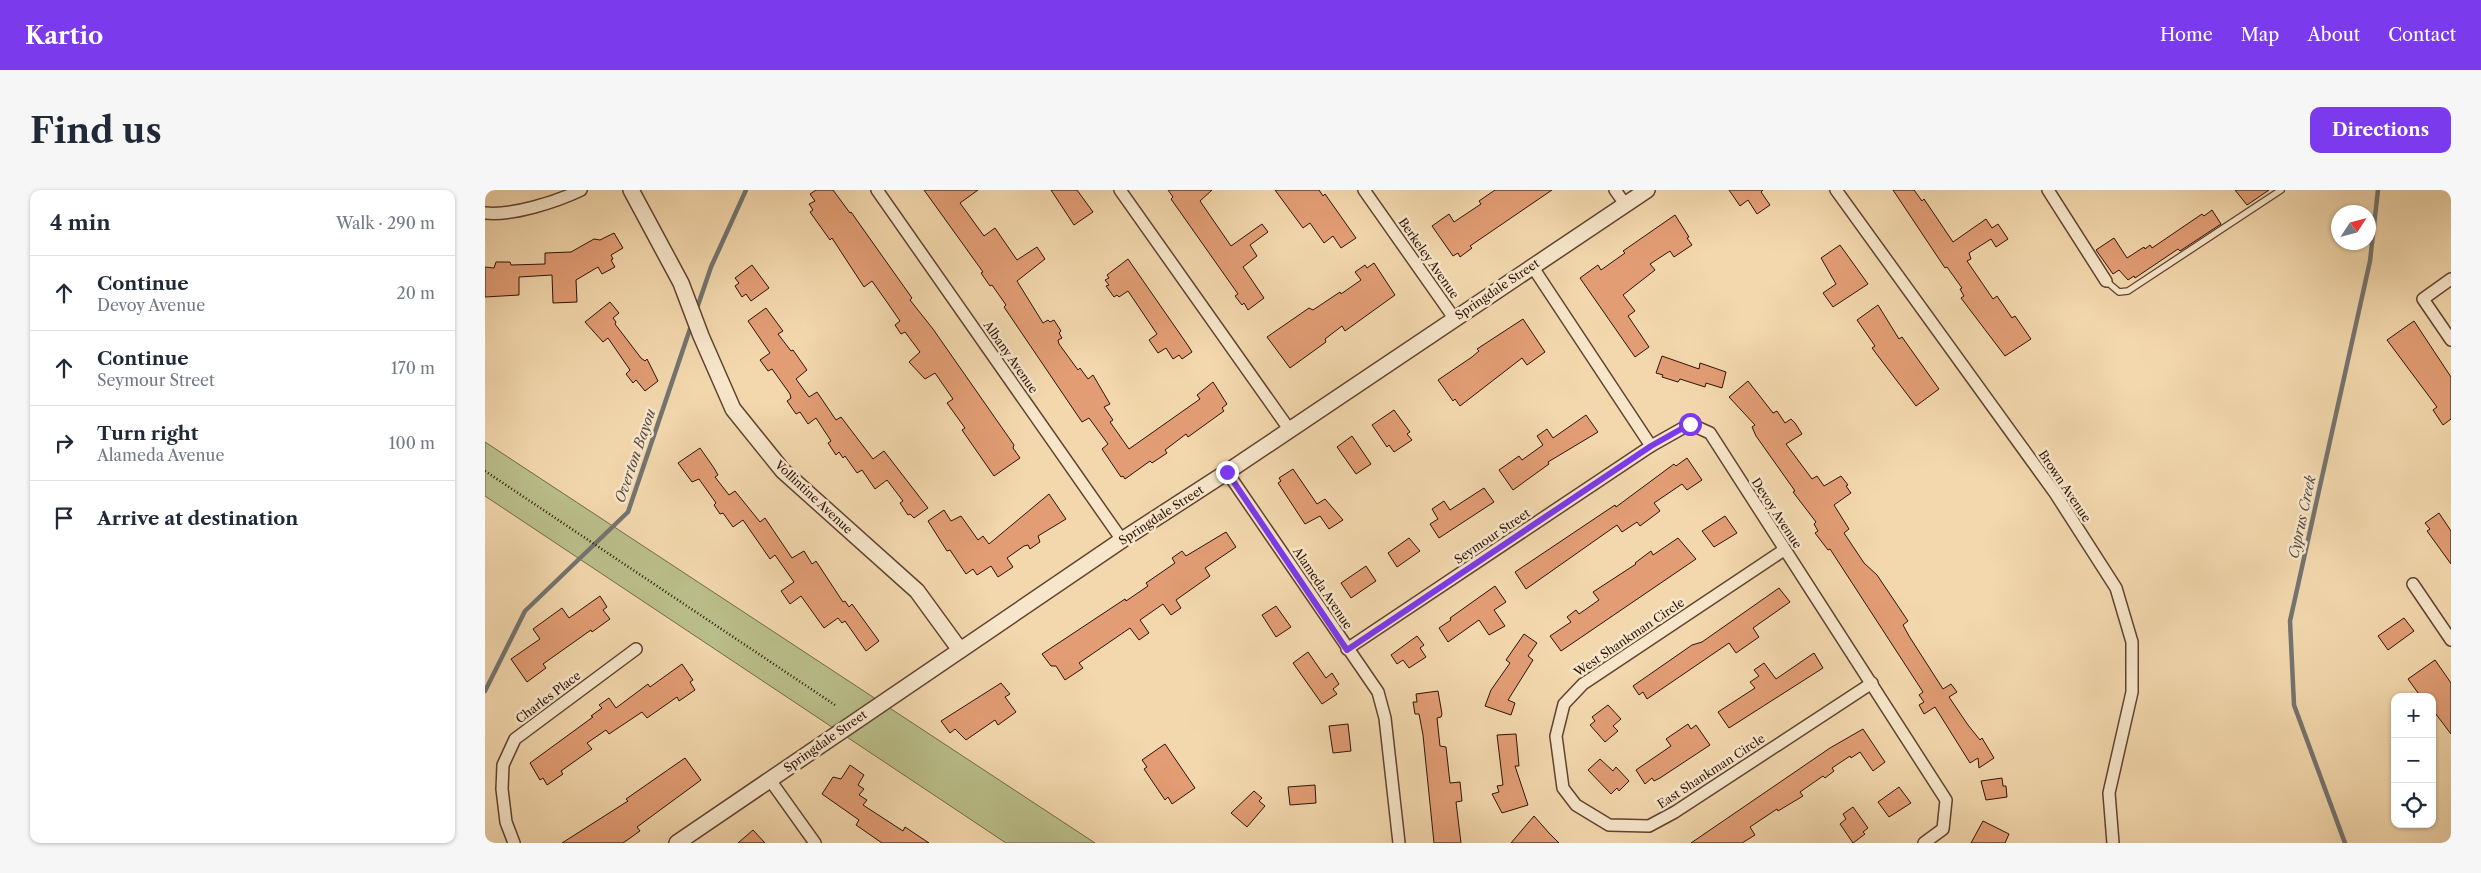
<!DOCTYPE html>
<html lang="en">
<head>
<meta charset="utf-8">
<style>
	body { margin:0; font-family:"Libre Caslon Text",serif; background:#f6f6f7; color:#1f2937 }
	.controls { position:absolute; right:15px; bottom:15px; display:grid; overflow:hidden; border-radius:10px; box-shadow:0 1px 4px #0004 }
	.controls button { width:45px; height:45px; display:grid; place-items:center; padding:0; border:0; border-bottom:1px solid #e0e1e3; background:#fff; color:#1f2937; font:25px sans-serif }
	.compass { position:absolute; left:1846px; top:15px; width:45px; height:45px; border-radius:50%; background:#fff; box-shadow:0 1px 4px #0004; rotate:54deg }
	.stop { position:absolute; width:15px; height:15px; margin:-11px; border:4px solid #7c3aed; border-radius:50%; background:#fff }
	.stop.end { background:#7c3aed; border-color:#fff; box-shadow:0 1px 5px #0008 }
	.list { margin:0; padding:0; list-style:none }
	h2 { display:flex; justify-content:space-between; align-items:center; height:65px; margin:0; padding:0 20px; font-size:21px }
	h2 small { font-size:16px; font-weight:400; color:#747a83 }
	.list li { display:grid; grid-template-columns:32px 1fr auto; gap:15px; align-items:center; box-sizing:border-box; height:75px; padding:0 20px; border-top:1px solid #e0e1e3 }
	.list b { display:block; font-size:19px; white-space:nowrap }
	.list p { margin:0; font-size:16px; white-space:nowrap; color:#747a83 }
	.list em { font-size:16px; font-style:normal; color:#747a83 }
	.icon { flex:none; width:28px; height:28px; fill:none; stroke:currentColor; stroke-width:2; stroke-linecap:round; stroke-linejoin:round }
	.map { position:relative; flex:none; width:1966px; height:653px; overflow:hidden; border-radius:10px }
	header { display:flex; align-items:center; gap:30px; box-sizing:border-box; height:70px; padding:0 25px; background:#7c3aed; color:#fff }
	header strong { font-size:24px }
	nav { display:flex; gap:28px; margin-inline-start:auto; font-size:18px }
	.intro { display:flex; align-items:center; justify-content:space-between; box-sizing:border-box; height:120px; padding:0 30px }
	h1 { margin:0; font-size:35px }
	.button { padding:12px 22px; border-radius:10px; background:#7c3aed; color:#fff; font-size:18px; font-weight:700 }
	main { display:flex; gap:30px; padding:0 30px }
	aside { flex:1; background:#fff; border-radius:10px; box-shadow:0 1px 4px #0004 }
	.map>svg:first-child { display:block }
	.green { fill:#babf8a; stroke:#746848 }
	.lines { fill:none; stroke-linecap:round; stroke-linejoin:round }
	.stream { stroke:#747470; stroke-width:4.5 }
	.building { fill:#e29d74; stroke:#2f1106 }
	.service-casing { stroke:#604330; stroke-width:8 }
	.minor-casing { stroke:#604330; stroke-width:14 }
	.tertiary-casing { stroke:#604330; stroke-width:18 }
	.path { stroke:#2f1106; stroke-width:2.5; stroke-dasharray:1 2.5; stroke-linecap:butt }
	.service { stroke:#f7e6ca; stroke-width:5.5 }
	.minor { stroke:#f7e6ca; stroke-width:11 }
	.tertiary { stroke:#f7e6ca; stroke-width:15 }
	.route { stroke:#7c3aed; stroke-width:6 }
	.labels { text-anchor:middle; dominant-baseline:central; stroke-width:5; stroke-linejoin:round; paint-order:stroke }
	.street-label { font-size:12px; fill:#2f1106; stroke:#f7e6ca }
	.water-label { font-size:14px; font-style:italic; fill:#574b44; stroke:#f7e6ca }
</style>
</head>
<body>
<header>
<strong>Kartio</strong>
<nav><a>Home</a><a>Map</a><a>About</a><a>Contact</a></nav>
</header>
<div class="intro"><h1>Find us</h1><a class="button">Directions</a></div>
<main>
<aside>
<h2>4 min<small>Walk · 290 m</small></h2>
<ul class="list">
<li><svg class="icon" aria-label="ahead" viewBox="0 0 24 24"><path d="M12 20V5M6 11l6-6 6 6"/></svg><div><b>Continue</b><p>Devoy Avenue</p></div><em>20 m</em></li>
<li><svg class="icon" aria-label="ahead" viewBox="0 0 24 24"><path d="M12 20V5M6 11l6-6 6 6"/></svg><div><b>Continue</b><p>Seymour Street</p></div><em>170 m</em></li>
<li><svg class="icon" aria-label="right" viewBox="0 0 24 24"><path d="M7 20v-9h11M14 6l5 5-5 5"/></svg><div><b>Turn right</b><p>Alameda Avenue</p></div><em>100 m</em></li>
<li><svg class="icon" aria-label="arrive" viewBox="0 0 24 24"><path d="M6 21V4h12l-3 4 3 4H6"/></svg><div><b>Arrive at destination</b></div></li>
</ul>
</aside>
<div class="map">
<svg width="1966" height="653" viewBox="0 0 1966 653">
	<rect width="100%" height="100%" fill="#f3d8ad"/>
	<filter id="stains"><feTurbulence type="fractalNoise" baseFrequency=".004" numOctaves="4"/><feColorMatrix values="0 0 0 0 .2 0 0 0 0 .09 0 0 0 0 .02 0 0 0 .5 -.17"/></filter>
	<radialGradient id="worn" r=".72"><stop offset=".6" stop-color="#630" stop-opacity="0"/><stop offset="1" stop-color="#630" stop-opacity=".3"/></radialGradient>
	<path class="green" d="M 0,252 L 610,653 L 521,653 L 0,306 Z"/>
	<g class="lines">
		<g class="stream">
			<path d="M 211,121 L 226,77 L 261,0"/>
			<path d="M 0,501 L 40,421 L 143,322 L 207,133"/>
			<path d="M 1860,653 L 1809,515 L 1805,431 L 1885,71 L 1893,0"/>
		</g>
	</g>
	<g class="building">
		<path d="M 331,0 L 348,0 L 365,23 L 366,22 L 427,108 L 425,110 L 448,139 L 529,255 L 528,258 L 535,268 L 509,286 L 477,240 L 480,238 L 462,213 L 468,209 L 450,183 L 440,189 L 424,172 L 435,162 L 420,142 L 416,144 L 410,135 L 415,131 L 404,115 L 387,91 L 379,97 L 347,48 L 345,50 L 325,22 L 328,20 L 324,14 L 330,11 L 325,4 Z"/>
		<path d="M 439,0 L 493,0 L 475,13 L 499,46 L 510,38 L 532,70 L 552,57 L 560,69 L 532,91 L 558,133 L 563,130 L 565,132 L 569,130 L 576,141 L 574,143 L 577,148 L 573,150 L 574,154 L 593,180 L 595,178 L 603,189 L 608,185 L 625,214 L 619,217 L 628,230 L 625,232 L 644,259 L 715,209 L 712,205 L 728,192 L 742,214 L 737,218 L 739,221 L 703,247 L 701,244 L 680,260 L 682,263 L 667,273 L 665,271 L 640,289 L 638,286 L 636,287 L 617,259 L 623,254 L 604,228 L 597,232 L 519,117 L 521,115 L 507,95 L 505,96 L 496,83 L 498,82 Z"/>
		<path d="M 566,0 L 592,0 L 608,22 L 589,35 Z"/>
		<path d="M 683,0 L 727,0 L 715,11 L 746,56 L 777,34 L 783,42 L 765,55 L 772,66 L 758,77 L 779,108 L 763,120 L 759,113 L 757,115 L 750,106 L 753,104 L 686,9 L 688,7 Z"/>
		<path d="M 790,0 L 834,0 L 838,6 L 840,4 L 871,48 L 856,58 L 848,46 L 839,53 L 825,33 L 818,38 Z"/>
		<path d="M 1010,0 L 1067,0 L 985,56 L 987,58 L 975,67 L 973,63 L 968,66 L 947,36 L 964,24 L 969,32 L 996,14 L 994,11 Z"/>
		<path d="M 1244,0 L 1278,0 L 1276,2 L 1285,15 L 1272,24 L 1263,10 L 1255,16 Z"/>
		<path d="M 1408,0 L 1429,0 L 1437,11 L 1439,9 L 1468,52 L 1501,29 L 1507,38 L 1513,34 L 1523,49 L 1511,57 L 1506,49 L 1484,63 L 1486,69 L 1482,71 L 1508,109 L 1512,106 L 1527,128 L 1530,126 L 1546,149 L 1520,166 L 1476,108 L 1479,106 L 1475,99 L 1477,98 L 1462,77 L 1460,78 Z"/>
		<path d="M 1750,0 L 1784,0 L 1762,15 Z"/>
		<path d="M 1727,20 L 1736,34 L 1695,61 L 1693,59 L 1650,88 L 1649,86 L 1643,90 L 1634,80 L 1628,84 L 1611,60 L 1629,48 L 1642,68 L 1659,57 L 1660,59 L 1665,55 L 1667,58 L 1717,24 L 1719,26 Z"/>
		<path d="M 1190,25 L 1204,47 L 1202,48 L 1207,55 L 1189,67 L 1185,61 L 1165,74 L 1170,80 L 1138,105 L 1150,121 L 1143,126 L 1164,157 L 1150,167 L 1095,88 L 1113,75 L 1116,80 L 1140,63 L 1138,61 Z"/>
		<path d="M 129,43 L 138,58 L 126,65 L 128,69 L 126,70 L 130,77 L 117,84 L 113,77 L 91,90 L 92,112 L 68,113 L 67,85 L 34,87 L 34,105 L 0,107 L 0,77 L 9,78 L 11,72 L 25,72 L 26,75 L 60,74 L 60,63 L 86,62 L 109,49 L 115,50 Z"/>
		<path d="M 1355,55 L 1383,94 L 1348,117 L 1338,103 L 1351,94 L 1336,68 Z"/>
		<path d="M 643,69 L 704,157 L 707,162 L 697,169 L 694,165 L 688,169 L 681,158 L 673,163 L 664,150 L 672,144 L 643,101 L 634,107 L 632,105 L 629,107 L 621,96 L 624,95 L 620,90 L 624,88 L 622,85 Z"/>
		<path d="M 889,73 L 910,105 L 860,141 L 857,136 L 840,149 L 841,152 L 805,178 L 782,147 L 824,118 L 828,120 L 855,102 L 856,104 L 876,90 L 870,82 L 880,75 L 882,78 Z"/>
		<path d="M 267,75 L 284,98 L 266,111 L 261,104 L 257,107 L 250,96 L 254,93 L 250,88 Z"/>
		<path d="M 125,112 L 134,123 L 128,128 L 131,132 L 130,134 L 156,168 L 160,171 L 162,169 L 173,191 L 160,201 L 151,190 L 148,193 L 141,184 L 145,180 L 123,148 L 118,152 L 100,132 Z"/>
		<path d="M 1393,115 L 1414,149 L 1417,147 L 1454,199 L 1431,216 L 1387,158 L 1390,156 L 1372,130 Z"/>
		<path d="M 281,118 L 298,141 L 293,144 L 306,161 L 308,160 L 322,180 L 311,189 L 324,207 L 332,202 L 351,230 L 356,227 L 388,269 L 399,261 L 443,318 L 429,328 L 425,324 L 423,325 L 415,313 L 418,311 L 402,290 L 390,299 L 377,280 L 372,283 L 360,266 L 358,268 L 354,262 L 351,265 L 343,253 L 346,251 L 331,228 L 323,234 L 315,222 L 311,224 L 302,211 L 306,208 L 305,204 L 287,179 L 283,181 L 275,170 L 285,163 L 263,131 Z"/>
		<path d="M 1038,129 L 1060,162 L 1042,175 L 1037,168 L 975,216 L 970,209 L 968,211 L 953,190 L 987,167 L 994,161 L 992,159 Z"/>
		<path d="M 1929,131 L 1966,187 L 1966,229 L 1958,235 L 1948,220 L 1952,217 L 1902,150 Z"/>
		<path d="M 1177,166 L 1214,179 L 1215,173 L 1241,182 L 1237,198 L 1221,193 L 1220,197 L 1195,189 L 1193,192 L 1177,187 L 1178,185 L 1171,183 Z"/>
		<path d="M 1263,191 L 1288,223 L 1292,221 L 1300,233 L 1306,229 L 1310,233 L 1317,244 L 1301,254 L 1327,289 L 1332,286 L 1339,296 L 1356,286 L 1363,295 L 1361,296 L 1366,303 L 1349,315 L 1364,339 L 1359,343 L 1379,373 L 1392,385 L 1423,431 L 1418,435 L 1424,446 L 1458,499 L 1466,494 L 1472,502 L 1464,507 L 1483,535 L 1495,550 L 1497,548 L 1509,568 L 1494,578 L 1493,568 L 1485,573 L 1450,517 L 1439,524 L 1434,515 L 1439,512 L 1434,505 L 1438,502 L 1345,359 L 1343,360 L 1330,343 L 1333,341 L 1329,334 L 1331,332 L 1308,302 L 1310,301 L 1271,246 L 1267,237 L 1270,235 L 1244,207 Z"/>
		<path d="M 909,220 L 925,242 L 922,244 L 927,250 L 909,262 L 904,255 L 902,257 L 887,235 Z"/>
		<path d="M 1101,225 L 1113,242 L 1063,272 L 1064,274 L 1028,300 L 1014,280 L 1034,266 L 1037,270 L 1058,255 L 1052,246 L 1062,239 L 1068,248 Z"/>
		<path d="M 867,246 L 886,274 L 871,284 L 852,257 Z"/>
		<path d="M 215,258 L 229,278 L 233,285 L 230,287 L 244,305 L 250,301 L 275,332 L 280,328 L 307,368 L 319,361 L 327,374 L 331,371 L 358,412 L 360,411 L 364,417 L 367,414 L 394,451 L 381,461 L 360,431 L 357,433 L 353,428 L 339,438 L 316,406 L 305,414 L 296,401 L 309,392 L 290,365 L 285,369 L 258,330 L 248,337 L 238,323 L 235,324 L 229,315 L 231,313 L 214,289 L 207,292 L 193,273 Z"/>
		<path d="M 1202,268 L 1217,290 L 1202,300 L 1197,294 L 1169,313 L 1175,321 L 1155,336 L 1152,332 L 1137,342 L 1132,335 L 1041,399 L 1030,382 L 1130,315 L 1131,317 L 1189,274 L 1191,276 Z"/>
		<path d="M 808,279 L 832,314 L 840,309 L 858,330 L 844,339 L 835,326 L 820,334 L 793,293 L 796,291 L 794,288 Z"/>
		<path d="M 999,298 L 1009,312 L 954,348 L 945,334 L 953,329 L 947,319 L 959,311 L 965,320 Z"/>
		<path d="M 564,304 L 581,329 L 553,346 L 555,352 L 545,359 L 543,355 L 539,356 L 522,368 L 528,377 L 513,387 L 506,376 L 492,385 L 488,379 L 481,384 L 465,360 L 462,361 L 443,331 L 459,320 L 466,331 L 476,326 L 493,350 L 498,346 L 504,354 Z"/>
		<path d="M 1954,323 L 1966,341 L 1966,374 L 1942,341 L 1945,339 L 1940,333 Z"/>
		<path d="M 1240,326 L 1252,343 L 1229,357 L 1217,341 Z"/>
		<path d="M 741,342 L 751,357 L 720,378 L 725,386 L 691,410 L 696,418 L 686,425 L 678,414 L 655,430 L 664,443 L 654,450 L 645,438 L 594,473 L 598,478 L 580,490 L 571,476 L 566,476 L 557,464 L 640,409 L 641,411 L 663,396 L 661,393 L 690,373 L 687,368 L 697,361 L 701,366 Z"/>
		<path d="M 924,348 L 935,361 L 912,377 L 903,363 Z"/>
		<path d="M 1193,348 L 1211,369 L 1076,461 L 1065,446 L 1086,432 L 1082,427 L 1091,420 L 1094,424 L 1114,410 L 1108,402 L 1151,374 L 1150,373 L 1166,361 L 1168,365 Z"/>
		<path d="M 881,376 L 891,391 L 866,408 L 856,393 Z"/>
		<path d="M 1010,396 L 1021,412 L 1009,420 L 1020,436 L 1004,445 L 994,430 L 963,452 L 954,438 L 966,430 L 965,428 Z"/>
		<path d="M 1294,398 L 1305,412 L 1268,438 L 1274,447 L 1251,463 L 1244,453 L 1162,509 L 1158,502 L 1154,505 L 1148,496 L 1207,455 L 1217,452 Z"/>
		<path d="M 115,406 L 122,417 L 118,420 L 125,429 L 107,442 L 106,440 L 58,474 L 61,478 L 42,492 L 26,469 L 55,449 L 48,439 L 77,418 L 84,428 Z"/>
		<path d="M 791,416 L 806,437 L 791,447 L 777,425 Z"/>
		<path d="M 1919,428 L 1929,441 L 1903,460 L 1893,446 Z"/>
		<path d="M 1039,444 L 1052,453 L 1043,466 L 1048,470 L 1023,510 L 1030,513 L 1026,525 L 1000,516 L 1006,500 L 1025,473 L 1021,470 Z"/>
		<path d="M 932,446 L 939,455 L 935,458 L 941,467 L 924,478 L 918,470 L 912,474 L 906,465 Z"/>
		<path d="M 823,462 L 841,488 L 847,483 L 854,494 L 848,499 L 852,504 L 837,514 L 808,473 Z"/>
		<path d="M 1329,463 L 1338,478 L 1244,538 L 1233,522 L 1270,498 L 1265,492 L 1274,486 L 1269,480 L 1279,473 L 1291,489 Z"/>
		<path d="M 1950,470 L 1966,493 L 1966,544 L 1947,519 L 1947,507 L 1936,507 L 1923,489 Z"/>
		<path d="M 197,474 L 208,490 L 205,492 L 210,500 L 194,511 L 192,507 L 162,528 L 157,522 L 124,544 L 121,540 L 102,553 L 107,559 L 76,581 L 78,584 L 62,595 L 58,588 L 55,590 L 45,573 L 108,527 L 106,526 L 117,518 L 114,515 L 124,508 L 131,518 L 163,494 L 165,497 Z"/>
		<path d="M 516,493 L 525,504 L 520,507 L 531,522 L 513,535 L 510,530 L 481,550 L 470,539 L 465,543 L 456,531 Z"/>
		<path d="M 953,501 L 957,524 L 956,527 L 952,528 L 955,556 L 961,557 L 965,593 L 975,592 L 977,611 L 971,612 L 976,653 L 949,653 L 938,545 L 934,524 L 930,524 L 928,512 L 932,512 L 931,504 Z"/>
		<path d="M 1123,515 L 1136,529 L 1128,536 L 1133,541 L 1120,552 L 1105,535 L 1110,531 L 1107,527 Z"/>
		<path d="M 863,534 L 866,561 L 848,563 L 844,536 Z"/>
		<path d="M 1203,534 L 1206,539 L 1211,535 L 1225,555 L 1175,588 L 1169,591 L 1167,588 L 1160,594 L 1151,580 L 1186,556 L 1181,549 Z"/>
		<path d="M 1378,539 L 1400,572 L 1388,581 L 1375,562 L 1366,568 L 1365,566 L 1347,578 L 1349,581 L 1340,588 L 1338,586 L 1315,602 L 1318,606 L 1293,621 L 1292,619 L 1265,637 L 1270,645 L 1257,653 L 1206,653 L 1345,558 Z"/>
		<path d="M 1031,544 L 1034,576 L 1030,576 L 1043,615 L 1017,623 L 1007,604 L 1014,602 L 1012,596 L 1018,595 L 1012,545 Z"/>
		<path d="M 680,554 L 710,598 L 687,614 L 683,607 L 680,610 L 659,579 L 662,577 L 657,570 Z"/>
		<path d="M 200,568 L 216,590 L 152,637 L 155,641 L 138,653 L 77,653 L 143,611 L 141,609 Z"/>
		<path d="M 1115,569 L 1128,581 L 1131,577 L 1144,591 L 1134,601 L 1132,598 L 1126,604 L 1103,580 Z"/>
		<path d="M 365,575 L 379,585 L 373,595 L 379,599 L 374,605 L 382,610 L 378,615 L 418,641 L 420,637 L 444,653 L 397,653 L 371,635 L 374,630 L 337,604 L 348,587 L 356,589 Z"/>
		<path d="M 1517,588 L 1518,596 L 1521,596 L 1522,607 L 1501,610 L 1496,591 Z"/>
		<path d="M 830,595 L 831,613 L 805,615 L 803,597 Z"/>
		<path d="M 1414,597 L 1426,613 L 1404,627 L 1393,612 Z"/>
		<path d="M 769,601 L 777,608 L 774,611 L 780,616 L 762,637 L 746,623 Z"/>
		<path d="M 1368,617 L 1383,638 L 1378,642 L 1380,644 L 1368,653 L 1355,634 L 1361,629 L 1358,624 Z"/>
		<path d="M 1049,626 L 1064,643 L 1074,653 L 1026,653 Z"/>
		<path d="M 1498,631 L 1524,644 L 1520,653 L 1486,653 Z"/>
		<path d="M 268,640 L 280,653 L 253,653 Z"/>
	</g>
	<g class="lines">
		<g class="service-casing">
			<path id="service" d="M 1621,91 L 1634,102 L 1643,101 L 1796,0"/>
		</g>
		<g class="minor-casing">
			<g id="minor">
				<path d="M 392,0 L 637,350"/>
				<path d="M 635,0 L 804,239"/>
				<path d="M 879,0 L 969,128"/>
				<path d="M 1130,0 L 1140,14"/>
				<path d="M 1351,0 L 1570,303 L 1631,398 L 1647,452 L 1647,502 L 1624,603 L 1628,653"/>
				<path d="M 1563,0 L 1621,91"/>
				<path d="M 0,23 C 27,26 71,12 96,0"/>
				<path d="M 1047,76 L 1166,256"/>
				<path d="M 1966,89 L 1938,109 L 1966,150"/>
				<path d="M 742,282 L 893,502 L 900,528 L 914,653"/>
				<path d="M 1299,360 L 1098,494 L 1079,514 L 1071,546 L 1078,598 L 1091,615 L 1124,635 L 1164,636 L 1190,622 L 1387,493"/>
				<path d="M 1928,394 L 1966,450"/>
				<path d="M 862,459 L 1166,256 L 1205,234 L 1225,243 L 1461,610 L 1458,639 L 1439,653"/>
				<path d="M 285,590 L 330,653"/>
				<path d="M 29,653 L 21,632 L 17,599 L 18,575 L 30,549 L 151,459"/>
			</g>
		</g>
		<g class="tertiary-casing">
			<g id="tertiary">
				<path d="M 146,0 L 196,93 L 216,146 L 248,219 L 298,281 L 432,401 L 475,460"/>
				<path d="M 192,653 L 637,350 L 742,282 L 1162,0"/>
			</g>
		</g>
		<path class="path" d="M 0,281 L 350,515"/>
		<use href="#service" class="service"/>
		<use href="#minor" class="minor"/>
		<use href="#tertiary" class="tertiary"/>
	</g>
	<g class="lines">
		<path class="route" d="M 742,282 L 862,460 L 1166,256 L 1205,234"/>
	</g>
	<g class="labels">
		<g class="street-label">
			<text transform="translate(944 68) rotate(55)">Berkeley Avenue</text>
			<text transform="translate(1012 99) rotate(-34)">Springdale Street</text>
			<text transform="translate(526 167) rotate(55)">Albany Avenue</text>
			<text transform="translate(1580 296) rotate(56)">Brown Avenue</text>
			<text transform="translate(329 307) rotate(43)">Vollintine Avenue</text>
			<text transform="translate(1292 323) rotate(57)">Devoy Avenue</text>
			<text transform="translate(676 325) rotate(-33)">Springdale Street</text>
			<text transform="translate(1007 346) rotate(-34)">Seymour Street</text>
			<text transform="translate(838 398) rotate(56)">Alameda Avenue</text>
			<text transform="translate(1144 447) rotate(-34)">West Shankman Circle</text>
			<text transform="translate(63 507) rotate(-37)">Charles Place</text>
			<text transform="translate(340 551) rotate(-35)">Springdale Street</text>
			<text transform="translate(1226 581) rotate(-33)">East Shankman Circle</text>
		</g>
		<g class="water-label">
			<text transform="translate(150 266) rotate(-71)">Overton Bayou</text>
			<text transform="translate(1817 327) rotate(-78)">Cyprus Creek</text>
		</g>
	</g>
	<rect width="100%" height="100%" filter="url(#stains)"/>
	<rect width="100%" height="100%" fill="url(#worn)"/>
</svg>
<div class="controls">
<button>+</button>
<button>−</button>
<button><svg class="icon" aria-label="locate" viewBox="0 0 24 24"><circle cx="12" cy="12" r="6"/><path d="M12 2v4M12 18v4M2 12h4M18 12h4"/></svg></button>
</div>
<svg class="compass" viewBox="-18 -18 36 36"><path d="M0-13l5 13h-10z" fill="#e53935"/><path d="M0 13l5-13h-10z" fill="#747a83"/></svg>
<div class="stop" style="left:1205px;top:234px"></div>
<div class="stop end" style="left:742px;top:282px"></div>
</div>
</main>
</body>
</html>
